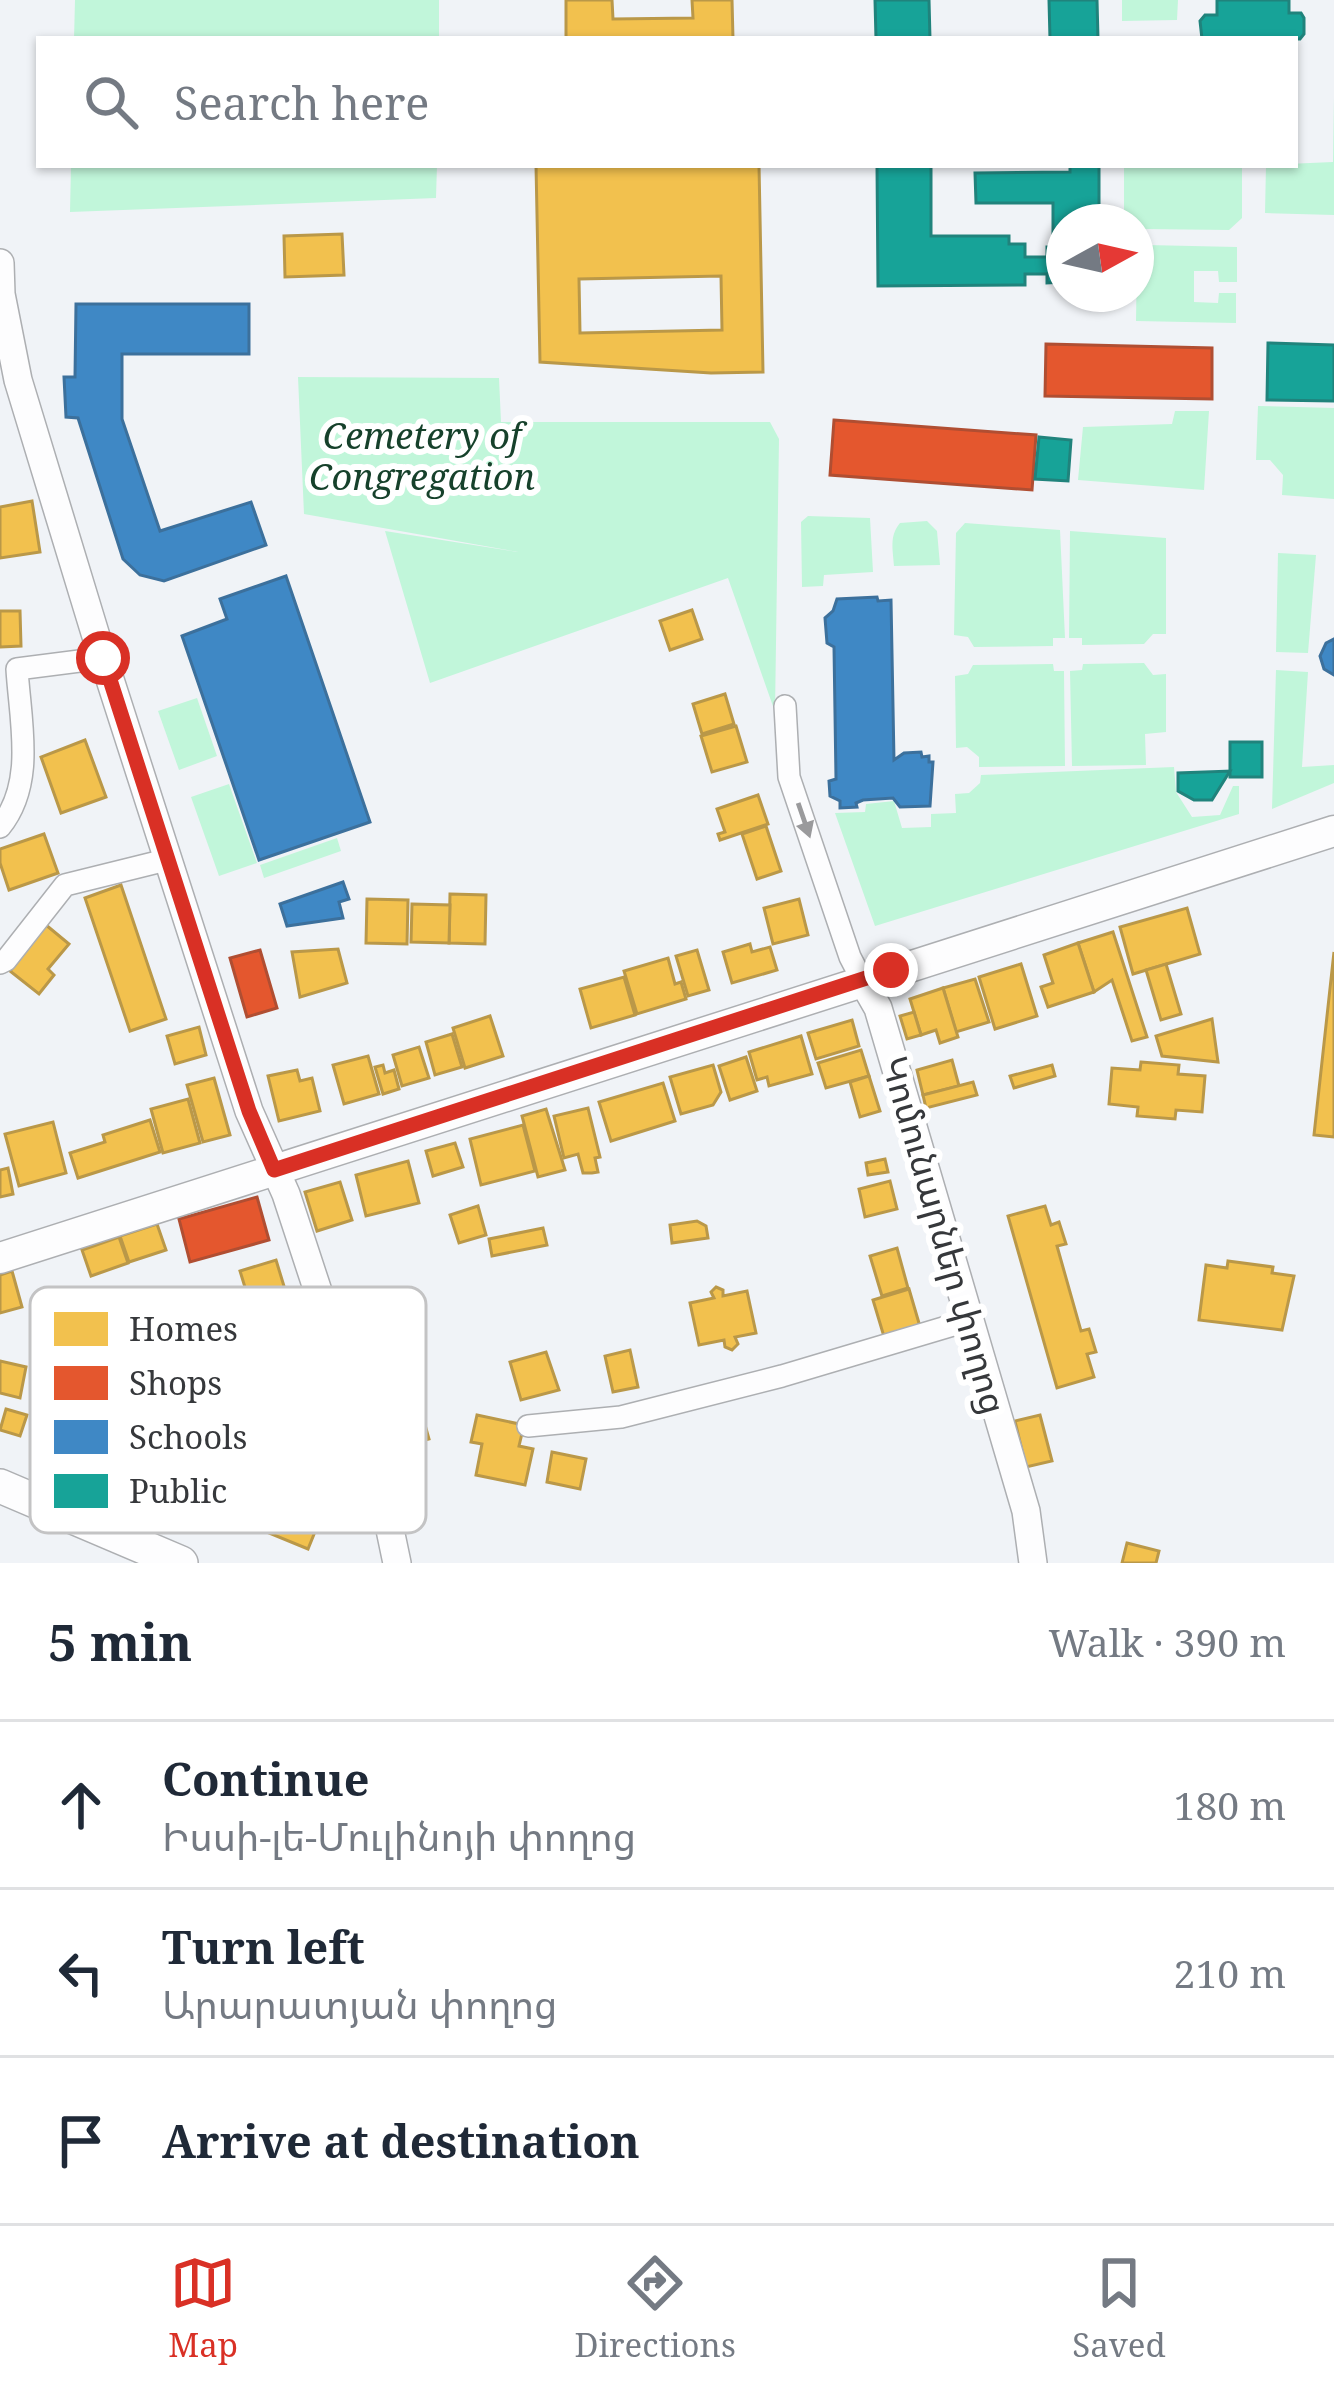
<!DOCTYPE html>
<html lang="en">
<head>
<meta charset="utf-8">
<style>
	body { margin:0; font-family:"Noto Serif","Noto Sans Armenian",serif; background:#f6f6f7; color:#1f2937 }
	.compass { position:absolute; left:1046px; top:204px; width:108px; height:108px; border-radius:50%; background:#fff; box-shadow:0 3px 9px #0004; rotate:82deg }
	.stop { position:absolute; width:36px; height:36px; margin:-27px; border:9px solid #d93025; border-radius:50%; background:#fff }
	.stop.end { background:#d93025; border-color:#fff; box-shadow:0 3px 12px #0008 }
	.list { margin:0; padding:0; list-style:none }
	h2 { display:flex; justify-content:space-between; align-items:center; height:156px; margin:0; padding:0 48px; font-size:51px }
	h2 small { font-size:39px; font-weight:400; color:#747a83 }
	.list li { display:grid; grid-template-columns:78px 1fr auto; gap:36px; align-items:center; box-sizing:border-box; height:168px; padding:0 48px; border-top:3px solid #e0e1e3 }
	.list b { display:block; font-size:45px; white-space:nowrap }
	.list p { margin:0; font-size:39px; white-space:nowrap; color:#747a83 }
	.list em { font-size:39px; font-style:normal; color:#747a83 }
	.icon { flex:none; width:66px; height:66px; fill:none; stroke:currentColor; stroke-width:2; stroke-linecap:round; stroke-linejoin:round }
	.map { position:relative; flex:none; width:1334px; height:1563px; overflow:hidden }
	.search { position:absolute; background:#fff; box-shadow:0 3px 9px #0004; left:36px; right:36px; top:36px; height:132px; display:flex; align-items:center; gap:30px; box-sizing:border-box; padding:0 42px; border-radius:0px; color:#747a83; font-size:45px }
	.sheet { height:660px; background:#fff }
	nav { display:flex; justify-content:space-around; align-items:center; box-sizing:border-box; height:168px; border-top:3px solid #e0e1e3; background:#fff; font-size:33px; color:#747a83 }
	nav a { display:grid; justify-items:center; gap:6px }
	nav .on { color:#d93025 }
	.map>svg:first-child { display:block }
	.green { fill:#c1f6da }
	.homes { fill:#f2c14e; stroke:#ba9848; stroke-width:3; fill-rule:evenodd }
	.shops { fill:#e4572e; stroke:#b04e32; stroke-width:3 }
	.schools { fill:#3f88c5; stroke:#3c709c; stroke-width:3 }
	.public { fill:#17a398; stroke:#20837c; stroke-width:3 }
	.lines { fill:none; stroke-linecap:round; stroke-linejoin:round }
	.minor-casing { stroke:#adafb2; stroke-width:24 }
	.tertiary-casing { stroke:#adafb2; stroke-width:30 }
	.secondary-casing { stroke:#adafb2; stroke-width:33 }
	.primary-casing { stroke:#adafb2; stroke-width:36 }
	.minor { stroke:#fdfdfe; stroke-width:21 }
	.tertiary { stroke:#fdfdfe; stroke-width:27 }
	.secondary { stroke:#fdfdfe; stroke-width:30 }
	.primary { stroke:#fdfdfe; stroke-width:33 }
	.oneway { fill:#9a9a9c }
	.route { stroke:#d93025; stroke-width:15 }
	.labels { text-anchor:middle; dominant-baseline:central; stroke-width:12; stroke-linejoin:round; paint-order:stroke }
	.park-label { font-size:36px; font-style:italic; fill:#16412b; stroke:#fff }
	.street-label { font-size:36px; fill:#36383b; stroke:#fff }
	.key { fill:#fff; stroke:#c3c3c4; stroke-width:3 }
	.key-label { font-size:33px; fill:#36383b }
</style>
</head>
<body>
<div class="map">
<svg width="1334" height="1563" viewBox="0 0 1334 1563">
	<rect width="100%" height="100%" fill="#f0f3f7"/>
	<g class="green">
		<path d="M 75,0 L 439,0 L 439,39 L 74,39 Z"/>
		<path d="M 1122,0 L 1178,0 L 1177,20 L 1122,21 Z"/>
		<path d="M 1334,97 L 1334,215 L 1265,213 L 1266,165 L 1333,162 Z"/>
		<path d="M 71,165 L 437,165 L 436,198 L 70,212 Z"/>
		<path d="M 1124,165 L 1242,165 L 1242,218 L 1229,230 L 1143,229 L 1124,211 Z"/>
		<path d="M 1147,245 L 1237,247 L 1237,282 L 1219,282 L 1218,271 L 1194,271 L 1194,302 L 1218,303 L 1219,293 L 1236,293 L 1236,323 L 1136,321 L 1137,256 Z"/>
		<path d="M 298,377 L 499,378 L 501,422 L 770,422 L 779,439 L 775,712 L 728,578 L 430,683 L 385,531 L 518,552 L 304,514 Z"/>
		<path d="M 1258,406 L 1334,408 L 1334,499 L 1282,495 L 1283,475 L 1270,460 L 1256,460 Z"/>
		<path d="M 1175,411 L 1209,411 L 1204,490 L 1078,480 L 1083,427 L 1172,424 Z"/>
		<path d="M 808,516 L 870,518 L 873,572 L 824,575 L 823,586 L 802,587 L 801,522 Z"/>
		<path d="M 927,521 L 937,531 L 940,565 L 894,566 C 893,550 889,536 900,523 Z"/>
		<path d="M 965,523 L 1060,530 L 1065,638 L 1053,638 L 1053,646 L 974,647 L 968,637 L 954,635 L 956,533 Z"/>
		<path d="M 1070,531 L 1166,538 L 1166,634 L 1153,634 L 1144,644 L 1082,645 L 1082,638 L 1069,638 Z"/>
		<path d="M 1278,553 L 1316,555 L 1308,653 L 1276,652 Z"/>
		<path d="M 1144,663 L 1153,675 L 1166,674 L 1166,732 L 1145,734 L 1146,765 L 1072,766 L 1070,671 L 1082,670 L 1083,664 Z"/>
		<path d="M 1053,664 L 1054,671 L 1064,671 L 1065,766 L 979,767 L 979,757 L 967,747 L 956,748 L 955,676 L 968,674 L 973,665 Z"/>
		<path d="M 1276,670 L 1308,672 L 1302,767 L 1334,765 L 1334,783 L 1272,809 Z"/>
		<path d="M 197,698 L 217,756 L 179,770 L 158,711 Z"/>
		<path d="M 1174,767 L 1176,792 L 1192,817 L 1220,815 L 1233,786 L 1239,786 L 1239,814 L 875,926 L 835,813 L 865,812 L 866,804 L 894,801 L 902,828 L 931,827 L 931,814 L 956,813 L 955,794 L 969,793 L 980,783 L 981,775 Z"/>
		<path d="M 229,784 L 257,863 L 219,876 L 191,797 Z"/>
		<path d="M 337,838 L 341,851 L 264,878 L 260,865 Z"/>
	</g>
	<g class="homes">
		<path d="M 566,0 L 612,0 L 613,19 L 693,18 L 692,0 L 732,0 L 733,39 L 566,39 Z"/>
		<path d="M 536,165 L 759,165 L 763,372 L 711,373 L 540,362 ZM 721,276 L 722,330 L 580,333 L 579,279 Z"/>
		<path d="M 342,234 L 344,275 L 285,277 L 284,236 Z"/>
		<path d="M 32,501 L 40,552 L 0,558 L 0,507 Z"/>
		<path d="M 692,610 L 702,639 L 670,650 L 660,621 Z"/>
		<path d="M 0,611 L 20,611 L 21,646 L 0,647 Z"/>
		<path d="M 725,694 L 734,724 L 702,734 L 693,704 Z"/>
		<path d="M 736,726 L 747,762 L 712,772 L 701,736 Z"/>
		<path d="M 85,740 L 106,797 L 61,813 L 41,757 Z"/>
		<path d="M 758,795 L 768,824 L 720,840 L 718,834 L 725,832 L 717,809 Z"/>
		<path d="M 766,826 L 781,871 L 757,879 L 742,834 Z"/>
		<path d="M 44,834 L 58,873 L 9,890 L 0,863 L 0,849 Z"/>
		<path d="M 121,885 L 166,1019 L 130,1031 L 85,898 Z"/>
		<path d="M 450,894 L 486,895 L 485,944 L 449,943 Z"/>
		<path d="M 367,899 L 408,900 L 407,944 L 366,943 Z"/>
		<path d="M 799,899 L 808,935 L 773,944 L 764,908 Z"/>
		<path d="M 412,904 L 450,905 L 449,943 L 411,942 Z"/>
		<path d="M 1187,908 L 1200,954 L 1133,974 L 1120,927 Z"/>
		<path d="M 46,925 L 69,944 L 48,969 L 54,975 L 39,994 L 10,971 Z"/>
		<path d="M 1113,932 L 1147,1037 L 1132,1041 L 1112,980 L 1094,992 L 1078,943 Z"/>
		<path d="M 1078,943 L 1094,992 L 1048,1007 L 1041,987 L 1053,983 L 1044,955 Z"/>
		<path d="M 750,944 L 752,952 L 770,947 L 777,970 L 732,983 L 723,952 Z"/>
		<path d="M 338,949 L 347,983 L 300,997 L 292,952 Z"/>
		<path d="M 697,950 L 709,990 L 688,996 L 676,956 Z"/>
		<path d="M 1334,952 L 1334,1137 L 1314,1135 Z"/>
		<path d="M 668,958 L 675,984 L 681,982 L 686,999 L 637,1014 L 624,971 Z"/>
		<path d="M 1021,964 L 1037,1016 L 995,1029 L 979,977 Z"/>
		<path d="M 1166,964 L 1181,1014 L 1161,1020 L 1146,970 Z"/>
		<path d="M 624,977 L 635,1015 L 591,1028 L 580,989 Z"/>
		<path d="M 975,979 L 989,1022 L 956,1032 L 943,988 Z"/>
		<path d="M 943,988 L 958,1037 L 940,1043 L 936,1030 L 921,1035 L 910,999 Z"/>
		<path d="M 914,1012 L 921,1035 L 907,1039 L 900,1016 Z"/>
		<path d="M 490,1016 L 503,1056 L 465,1068 L 453,1028 Z"/>
		<path d="M 1212,1019 L 1218,1062 L 1162,1056 L 1156,1036 Z"/>
		<path d="M 852,1020 L 859,1046 L 816,1059 L 808,1033 Z"/>
		<path d="M 199,1027 L 206,1055 L 175,1064 L 167,1036 Z"/>
		<path d="M 452,1034 L 462,1067 L 435,1075 L 426,1042 Z"/>
		<path d="M 801,1036 L 812,1074 L 769,1086 L 767,1077 L 757,1080 L 749,1052 Z"/>
		<path d="M 419,1047 L 429,1078 L 402,1086 L 393,1055 Z"/>
		<path d="M 861,1050 L 869,1076 L 826,1088 L 818,1063 Z"/>
		<path d="M 368,1056 L 379,1094 L 344,1104 L 333,1065 Z"/>
		<path d="M 746,1057 L 757,1091 L 730,1100 L 719,1066 Z"/>
		<path d="M 952,1060 L 959,1086 L 923,1095 L 917,1070 Z"/>
		<path d="M 1141,1062 L 1179,1065 L 1178,1074 L 1205,1076 L 1202,1112 L 1176,1110 L 1175,1119 L 1137,1116 L 1138,1107 L 1109,1104 L 1112,1068 L 1140,1070 Z"/>
		<path d="M 383,1065 L 385,1073 L 394,1070 L 399,1089 L 383,1094 L 375,1067 Z"/>
		<path d="M 713,1065 L 721,1092 L 713,1105 L 681,1114 L 670,1077 Z"/>
		<path d="M 1052,1065 L 1055,1076 L 1014,1088 L 1010,1076 Z"/>
		<path d="M 297,1070 L 300,1081 L 312,1078 L 320,1111 L 279,1121 L 268,1076 Z"/>
		<path d="M 869,1076 L 880,1111 L 860,1117 L 850,1082 Z"/>
		<path d="M 214,1078 L 230,1135 L 203,1142 L 187,1085 Z"/>
		<path d="M 973,1082 L 977,1095 L 926,1108 L 923,1095 Z"/>
		<path d="M 663,1083 L 675,1121 L 611,1141 L 599,1102 Z"/>
		<path d="M 188,1099 L 200,1143 L 163,1153 L 151,1109 Z"/>
		<path d="M 588,1108 L 600,1157 L 595,1158 L 598,1172 L 592,1173 L 583,1173 L 578,1154 L 564,1158 L 554,1116 Z"/>
		<path d="M 546,1109 L 565,1170 L 538,1177 L 522,1116 Z"/>
		<path d="M 150,1120 L 160,1152 L 78,1178 L 70,1153 L 105,1142 L 103,1135 Z"/>
		<path d="M 53,1122 L 66,1173 L 19,1186 L 5,1134 Z"/>
		<path d="M 523,1125 L 535,1171 L 481,1185 L 470,1139 Z"/>
		<path d="M 455,1143 L 463,1167 L 433,1176 L 426,1151 Z"/>
		<path d="M 885,1159 L 888,1172 L 868,1175 L 866,1163 Z"/>
		<path d="M 408,1161 L 419,1203 L 366,1216 L 356,1175 Z"/>
		<path d="M 8,1168 L 13,1194 L 0,1197 L 0,1170 Z"/>
		<path d="M 890,1181 L 897,1209 L 865,1217 L 859,1189 Z"/>
		<path d="M 340,1182 L 352,1220 L 317,1231 L 305,1192 Z"/>
		<path d="M 478,1206 L 486,1235 L 459,1243 L 450,1215 Z"/>
		<path d="M 1045,1206 L 1051,1225 L 1059,1222 L 1066,1244 L 1057,1246 L 1081,1331 L 1089,1329 L 1096,1352 L 1087,1354 L 1094,1377 L 1057,1388 L 1008,1216 Z"/>
		<path d="M 697,1221 L 706,1226 L 708,1238 L 672,1243 L 670,1225 Z"/>
		<path d="M 157,1224 L 166,1250 L 129,1262 L 120,1236 Z"/>
		<path d="M 543,1228 L 547,1245 L 492,1256 L 489,1239 Z"/>
		<path d="M 119,1237 L 128,1263 L 91,1276 L 82,1250 Z"/>
		<path d="M 897,1248 L 908,1288 L 882,1296 L 870,1256 Z"/>
		<path d="M 276,1260 L 287,1296 L 251,1307 L 240,1271 Z"/>
		<path d="M 1228,1261 L 1273,1267 L 1272,1273 L 1294,1276 L 1282,1330 L 1199,1320 L 1206,1265 L 1227,1268 Z"/>
		<path d="M 12,1271 L 22,1307 L 0,1313 L 0,1275 Z"/>
		<path d="M 716,1287 L 723,1290 L 723,1296 L 747,1291 L 756,1333 L 735,1337 L 738,1344 L 732,1350 L 725,1347 L 724,1340 L 699,1345 L 690,1303 L 714,1298 L 711,1292 Z"/>
		<path d="M 909,1289 L 921,1330 L 885,1340 L 873,1300 Z"/>
		<path d="M 630,1350 L 638,1387 L 613,1392 L 605,1356 Z"/>
		<path d="M 546,1352 L 559,1390 L 521,1400 L 510,1362 Z"/>
		<path d="M 0,1361 L 26,1367 L 20,1398 L 0,1393 Z"/>
		<path d="M 412,1379 L 429,1439 L 386,1451 L 369,1392 Z"/>
		<path d="M 6,1409 L 27,1415 L 20,1436 L 0,1430 Z"/>
		<path d="M 477,1415 L 524,1425 L 519,1446 L 533,1449 L 525,1485 L 476,1475 L 482,1444 L 471,1442 Z"/>
		<path d="M 1040,1415 L 1052,1461 L 1026,1467 L 1015,1421 Z"/>
		<path d="M 552,1452 L 586,1459 L 580,1489 L 547,1482 Z"/>
		<path d="M 294,1458 L 338,1475 L 308,1549 L 264,1531 Z"/>
		<path d="M 1127,1543 L 1159,1551 L 1156,1563 L 1122,1563 Z"/>
	</g>
	<g class="shops">
		<path d="M 1046,344 L 1212,348 L 1212,399 L 1045,396 Z"/>
		<path d="M 834,420 L 1036,435 L 1032,490 L 830,475 Z"/>
		<path d="M 260,950 L 277,1008 L 247,1017 L 230,958 Z"/>
		<path d="M 257,1197 L 269,1240 L 190,1262 L 179,1219 Z"/>
	</g>
	<g class="schools">
		<path d="M 76,304 L 249,304 L 249,354 L 122,354 L 122,419 L 160,531 L 251,502 L 266,545 L 164,581 L 140,575 L 123,559 L 78,418 L 66,417 L 64,377 L 75,377 Z"/>
		<path d="M 286,576 L 370,822 L 259,860 L 182,636 L 227,619 L 220,599 Z"/>
		<path d="M 877,597 L 878,601 L 891,600 L 894,760 L 904,753 L 921,752 L 922,757 L 929,756 L 929,762 L 933,762 L 930,806 L 900,807 L 893,798 L 863,800 L 856,803 L 857,807 L 840,808 L 840,801 L 830,796 L 829,781 L 836,779 L 834,647 L 827,643 L 825,618 L 833,611 L 837,599 Z"/>
		<path d="M 1334,639 L 1334,675 L 1324,669 L 1320,656 L 1326,643 Z"/>
		<path d="M 343,882 L 349,899 L 339,902 L 343,918 L 287,926 L 280,904 Z"/>
	</g>
	<g class="public">
		<path d="M 929,0 L 930,39 L 876,39 L 875,0 Z"/>
		<path d="M 1049,0 L 1097,0 L 1098,39 L 1050,39 Z"/>
		<path d="M 1217,0 L 1289,0 L 1289,13 L 1301,13 L 1304,18 L 1304,34 L 1300,39 L 1202,39 L 1200,21 L 1205,15 L 1217,15 Z"/>
		<path d="M 877,165 L 931,165 L 931,236 L 1009,236 L 1009,244 L 1025,244 L 1025,257 L 1047,257 L 1047,247 L 1064,247 L 1064,282 L 1047,283 L 1047,274 L 1025,274 L 1025,285 L 878,286 Z"/>
		<path d="M 1070,165 L 1099,165 L 1099,222 L 1064,222 L 1064,247 L 1053,247 L 1053,203 L 976,203 L 975,173 L 1070,172 Z"/>
		<path d="M 1268,343 L 1334,345 L 1334,401 L 1267,400 Z"/>
		<path d="M 1039,437 L 1071,440 L 1068,481 L 1035,479 Z"/>
		<rect x="1230" y="742" width="32" height="35"/>
		<path d="M 1230,771 L 1212,800 L 1194,800 L 1178,791 L 1178,773 Z"/>
	</g>
	<g class="lines">
		<g class="minor-casing">
			<g id="minor">
				<path d="M 785,706 L 789,777 L 850,957 L 862,980"/>
				<path d="M 0,827 C 36,783 20,721 17,669 L 103,658"/>
				<path d="M 0,963 L 6,960 L 65,885 L 170,859"/>
				<path d="M 528,1426 L 621,1417 L 782,1376 L 970,1320"/>
			</g>
		</g>
		<g class="tertiary-casing">
			<g id="tertiary">
				<path d="M 0,263 L 1,294 L 18,380 L 95,633 L 249,1111 L 286,1194 L 379,1477 L 397,1563"/>
				<path d="M 862,980 L 878,1008 L 1026,1511 L 1033,1563"/>
			</g>
		</g>
		<g class="secondary-casing">
			<path id="secondary" d="M 0,1258 L 1334,831"/>
		</g>
		<g class="primary-casing">
			<path id="primary" d="M 0,1486 L 181,1563"/>
		</g>
		<use href="#minor" class="minor"/>
		<use href="#tertiary" class="tertiary"/>
		<use href="#secondary" class="secondary"/>
		<use href="#primary" class="primary"/>
	</g>
	<defs><path id="oneway-solid" d="M-6-.8H1V-3.2L6.5 0L1 3.2V.8H-6Z" transform="scale(3)"/></defs>
	<use class="oneway" href="#oneway-solid" transform="translate(804 820) rotate(71)"/>
	<g class="lines">
		<path class="route" d="M 103,658 L 249,1111 L 274,1170 L 891,970"/>
	</g>
	<g class="labels">
		<g class="park-label">
			<text x="422" y="435">Cemetery of<tspan x="422" dy="41">Congregation</tspan></text>
		</g>
		<g class="street-label">
			<text transform="translate(945 1235) rotate(74)">Կոմունարներ փողոց</text>
		</g>
	</g>
	<rect x="30" y="1287" width="396" height="246" rx="18" class="key"/>
	<rect x="54" y="1312" width="54" height="34" fill="#f2c14e"/>
	<rect x="54" y="1366" width="54" height="34" fill="#e4572e"/>
	<rect x="54" y="1420" width="54" height="34" fill="#3f88c5"/>
	<rect x="54" y="1474" width="54" height="34" fill="#17a398"/>
	<g class="key-label">
		<text x="129" y="1341">Homes</text>
		<text x="129" y="1395">Shops</text>
		<text x="129" y="1449">Schools</text>
		<text x="129" y="1503">Public</text>
	</g>
</svg>
<svg class="compass" viewBox="-18 -18 36 36"><path d="M0-13l5 13h-10z" fill="#e53935"/><path d="M0 13l5-13h-10z" fill="#747a83"/></svg>
<div class="stop" style="left:103px;top:658px"></div>
<div class="stop end" style="left:891px;top:970px"></div>
<div class="search"><svg class="icon" aria-label="search" viewBox="0 0 24 24"><circle cx="10" cy="10" r="6"/><path d="M15 15l6 6"/></svg>Search here</div>
</div>
<section class="sheet">
<h2>5 min<small>Walk · 390 m</small></h2>
<ul class="list">
<li><svg class="icon" aria-label="ahead" viewBox="0 0 24 24"><path d="M12 20V5M6 11l6-6 6 6"/></svg><div><b>Continue</b><p>Իսսի-լե-Մուլինոյի փողոց</p></div><em>180 m</em></li>
<li><svg class="icon" aria-label="left" viewBox="0 0 24 24"><path d="M17 20v-9H6M10 6l-5 5 5 5"/></svg><div><b>Turn left</b><p>Արարատյան փողոց</p></div><em>210 m</em></li>
<li><svg class="icon" aria-label="arrive" viewBox="0 0 24 24"><path d="M6 21V4h12l-3 4 3 4H6"/></svg><div><b>Arrive at destination</b></div></li>
</ul>
</section>
<nav>
<a class="on"><svg class="icon" aria-label="map" viewBox="0 0 24 24"><path d="M3 6l6-2 6 2 6-2v14l-6 2-6-2-6 2zM9 4v14M15 6v14"/></svg>Map</a>
<a><svg class="icon" aria-label="directions" viewBox="0 0 24 24"><path d="M12 3l9 9-9 9-9-9zM9 14v-3h6M13 9l2 2-2 2"/></svg>Directions</a>
<a><svg class="icon" aria-label="saved" viewBox="0 0 24 24"><path d="M7 4h10v16l-5-4-5 4z"/></svg>Saved</a>
</nav>
</body>
</html>
